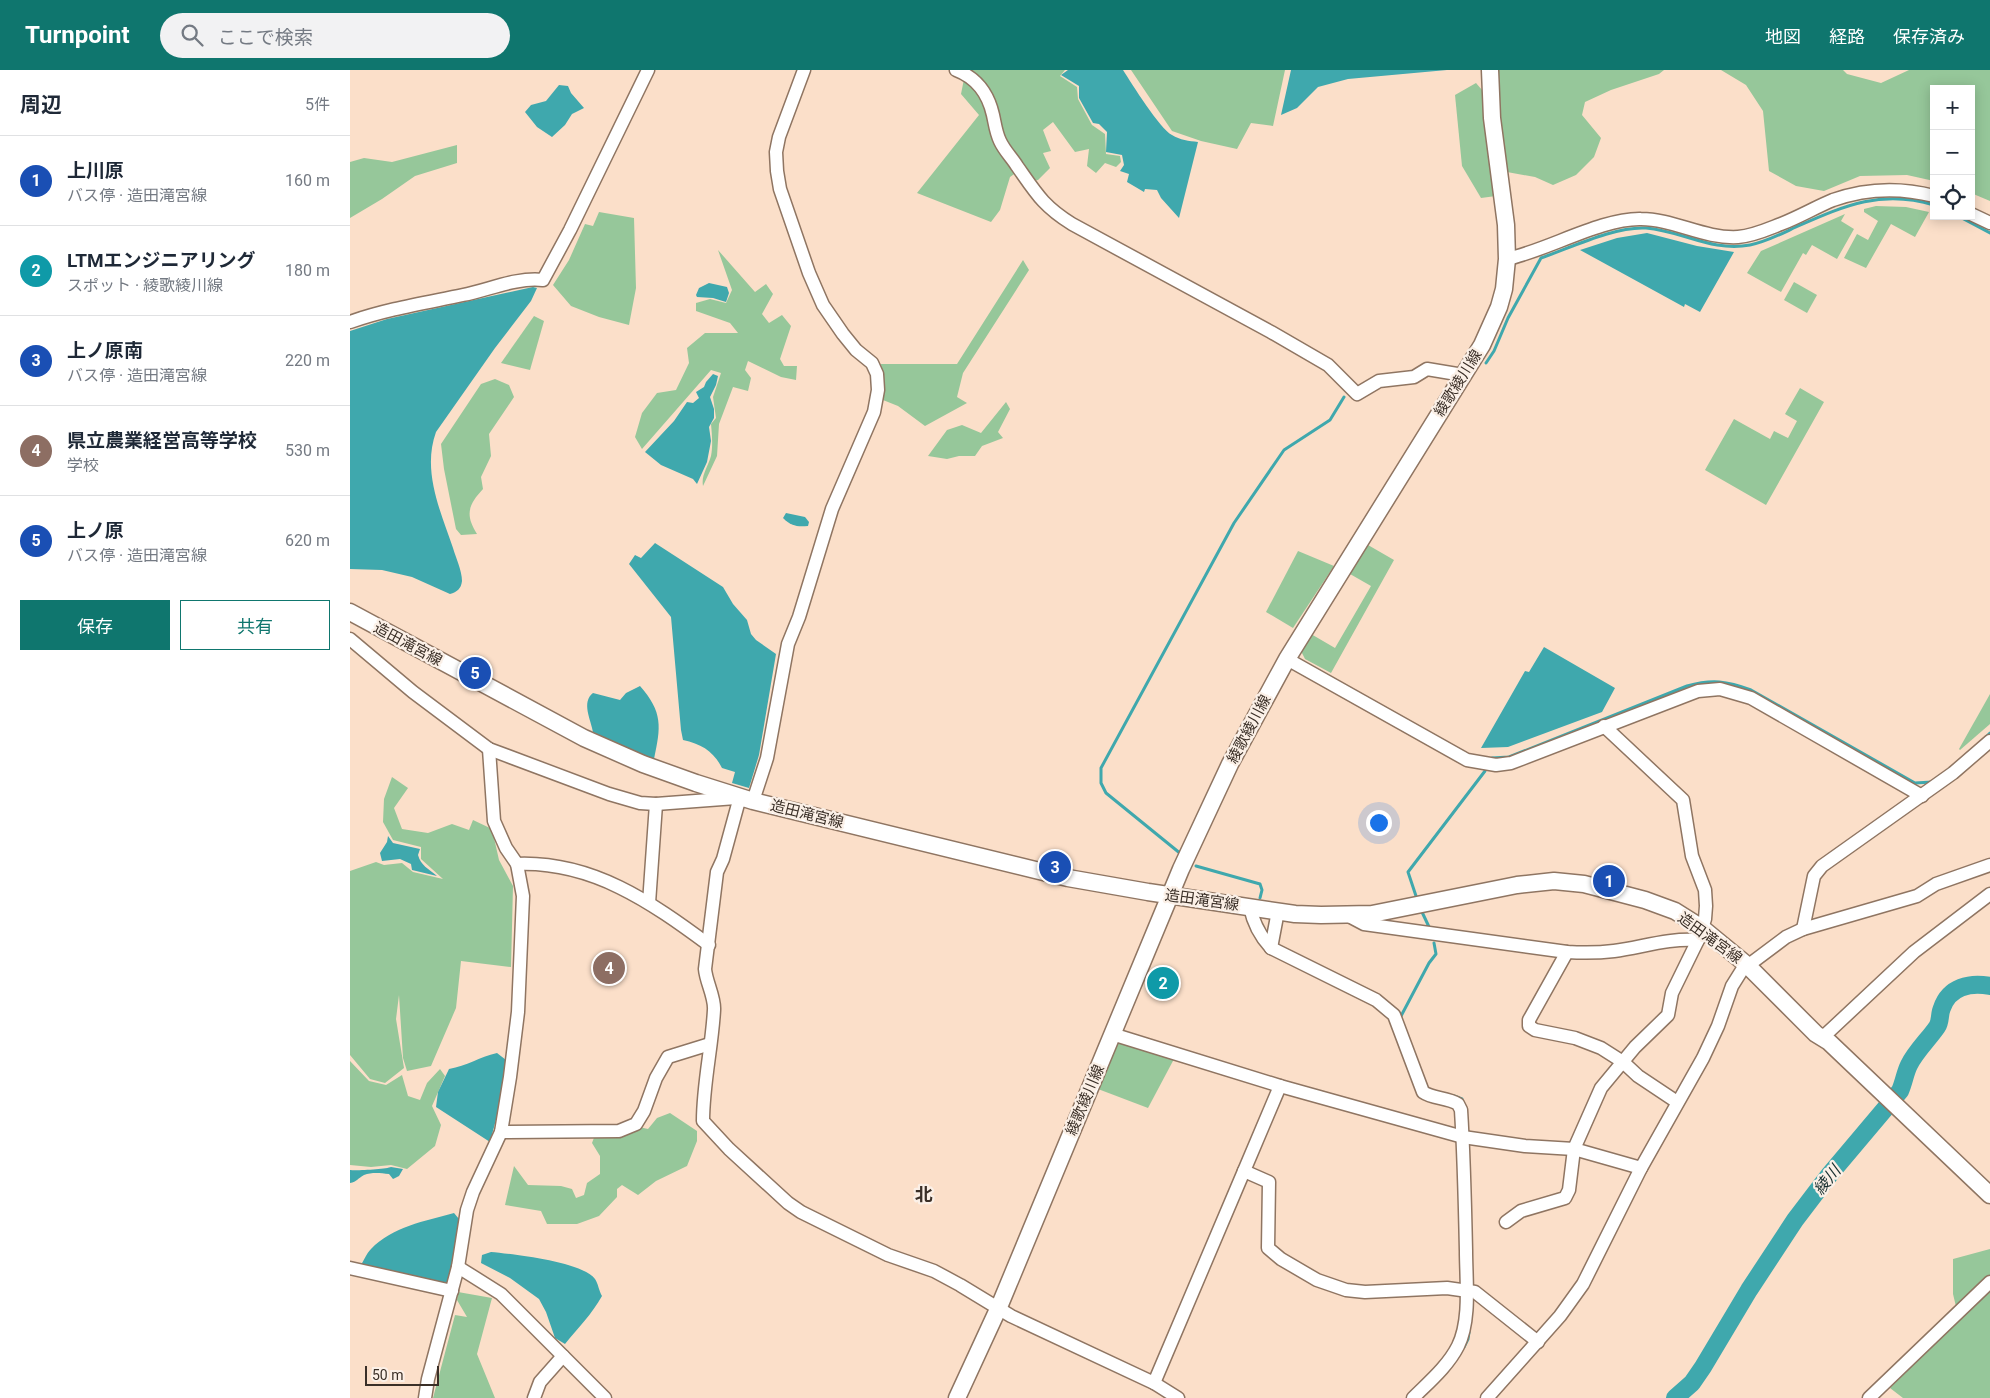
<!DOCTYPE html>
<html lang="ja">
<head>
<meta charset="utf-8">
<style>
	body { margin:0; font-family:Roboto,"Noto Sans JP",sans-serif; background:#f2f2f3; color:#1f2937 }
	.controls { position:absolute; right:15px; top:15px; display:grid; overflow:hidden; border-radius:0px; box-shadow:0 2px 12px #0003 }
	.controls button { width:45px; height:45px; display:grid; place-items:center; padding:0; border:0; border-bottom:1px solid #e0e1e3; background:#fff; color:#1f2937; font:25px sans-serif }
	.scale { position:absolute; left:15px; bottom:12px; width:74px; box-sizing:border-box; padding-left:5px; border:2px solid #3a2f27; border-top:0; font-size:14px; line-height:18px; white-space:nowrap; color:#3a2f27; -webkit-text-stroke:4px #fbf0e7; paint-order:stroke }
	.you { position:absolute; left:1028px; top:752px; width:18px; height:18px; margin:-12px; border:4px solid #fff; border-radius:50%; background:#1a73e8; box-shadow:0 0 0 8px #1a73e833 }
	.badge { display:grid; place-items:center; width:32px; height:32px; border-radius:50%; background:#0f766e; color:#fff; font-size:16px; font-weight:700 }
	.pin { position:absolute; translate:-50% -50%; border:2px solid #fff; box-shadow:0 1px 5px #0006 }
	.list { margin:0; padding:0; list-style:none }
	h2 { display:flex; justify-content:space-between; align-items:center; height:65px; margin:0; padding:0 20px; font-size:21px }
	h2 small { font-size:16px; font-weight:400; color:#747a83 }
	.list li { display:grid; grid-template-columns:32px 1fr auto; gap:15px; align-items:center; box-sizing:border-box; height:90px; padding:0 20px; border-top:1px solid #e0e1e3 }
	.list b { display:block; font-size:19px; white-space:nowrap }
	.list p { margin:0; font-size:16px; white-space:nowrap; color:#747a83 }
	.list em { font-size:16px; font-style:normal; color:#747a83 }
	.actions { display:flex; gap:10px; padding:15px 20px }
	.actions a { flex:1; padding:11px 0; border:1px solid #0f766e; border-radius:0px; text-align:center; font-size:18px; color:#0f766e }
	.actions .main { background:#0f766e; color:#fff }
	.icon { flex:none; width:28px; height:28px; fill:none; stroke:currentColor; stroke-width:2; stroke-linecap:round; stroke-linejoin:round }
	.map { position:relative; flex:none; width:1640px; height:1328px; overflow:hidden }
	header { display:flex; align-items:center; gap:30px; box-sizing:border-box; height:70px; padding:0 25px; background:#0f766e; color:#fff }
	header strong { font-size:24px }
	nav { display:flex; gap:28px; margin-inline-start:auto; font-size:18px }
	.search { width:350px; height:45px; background:#f2f2f3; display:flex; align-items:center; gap:12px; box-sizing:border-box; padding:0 18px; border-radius:28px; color:#747a83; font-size:19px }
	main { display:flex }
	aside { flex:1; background:#fff }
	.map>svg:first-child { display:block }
	.green { fill:#96c79a }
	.water { fill:#3fa8ad }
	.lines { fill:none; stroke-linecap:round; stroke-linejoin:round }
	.stream { stroke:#3fa8ad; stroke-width:3 }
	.river { stroke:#3fa8ad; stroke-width:18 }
	.minor-casing { stroke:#8f7562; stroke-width:15 }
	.major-casing { stroke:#8f7562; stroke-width:19 }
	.minor { stroke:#fff; stroke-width:12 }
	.major { stroke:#fff; stroke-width:16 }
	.labels { text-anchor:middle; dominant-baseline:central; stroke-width:4.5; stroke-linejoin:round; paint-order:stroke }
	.street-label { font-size:15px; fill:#3a2f27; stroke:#fbf0e7 }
	.water-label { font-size:16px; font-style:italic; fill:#172f30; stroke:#fbf0e7 }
	.quarter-label { font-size:18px; font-weight:bold; fill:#3a2f27; stroke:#fbf0e7 }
</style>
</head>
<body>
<header>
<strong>Turnpoint</strong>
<div class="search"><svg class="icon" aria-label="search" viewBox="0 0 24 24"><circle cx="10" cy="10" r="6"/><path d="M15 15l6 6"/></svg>ここで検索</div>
<nav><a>地図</a><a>経路</a><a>保存済み</a></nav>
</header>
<main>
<aside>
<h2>周辺<small>5件</small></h2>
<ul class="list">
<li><span class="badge" style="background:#1a4fb4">1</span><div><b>上川原</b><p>バス停 · 造田滝宮線</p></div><em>160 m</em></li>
<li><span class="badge" style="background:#0f9aa8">2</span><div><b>LTMエンジニアリング</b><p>スポット · 綾歌綾川線</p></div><em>180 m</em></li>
<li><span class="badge" style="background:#1a4fb4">3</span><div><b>上ノ原南</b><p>バス停 · 造田滝宮線</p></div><em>220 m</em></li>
<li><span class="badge" style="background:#8d6e63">4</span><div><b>県立農業経営高等学校</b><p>学校</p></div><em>530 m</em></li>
<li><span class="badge" style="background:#1a4fb4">5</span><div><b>上ノ原</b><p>バス停 · 造田滝宮線</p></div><em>620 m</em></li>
</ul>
<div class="actions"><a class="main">保存</a><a>共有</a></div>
</aside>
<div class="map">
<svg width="1640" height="1328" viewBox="0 0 1640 1328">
	<rect width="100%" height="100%" fill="#fbdfc9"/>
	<g class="green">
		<path d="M 612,0 L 715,0 L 710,6 L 727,17 L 728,29 L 742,55 L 755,64 L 756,84 L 770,86 L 771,92 L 766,97 L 755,93 L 746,103 L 737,96 L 739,79 L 725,82 L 703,52 L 693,60 L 701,81 L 693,83 L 700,98 L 688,110 L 675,113 L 667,102 L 660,107 L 650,140 L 641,152 L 567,123 L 629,45 L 611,24 L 614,9 Z"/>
		<path d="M 781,0 L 935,0 L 923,56 L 901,53 L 887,79 L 851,71 L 822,61 Z"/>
		<path d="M 1146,0 L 1314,0 L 1309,4 L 1261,20 L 1235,32 L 1232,45 L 1251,68 L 1244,87 L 1226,105 L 1203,115 L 1185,107 L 1157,102 L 1149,61 Z"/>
		<path d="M 1371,0 L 1493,0 L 1497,4 L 1531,13 L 1559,0 L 1640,0 L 1640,131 L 1621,123 L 1621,19 L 1584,19 L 1584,111 L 1557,105 L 1510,106 L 1474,121 L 1446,116 L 1419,101 L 1413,41 L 1396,15 Z"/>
		<path d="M 1126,13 L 1132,20 L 1146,126 L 1131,128 L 1112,96 L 1105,25 Z"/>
		<path d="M 107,75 L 107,93 L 65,106 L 32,129 L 0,148 L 0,92 L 14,88 L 42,92 Z"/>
		<path d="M 1526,136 L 1556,137 L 1579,142 L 1565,167 L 1541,154 L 1516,198 L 1494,188 L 1507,164 L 1518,170 L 1528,151 L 1514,142 L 1514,139 Z"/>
		<path d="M 249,142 L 284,148 L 286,218 L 279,255 L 249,247 L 221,236 L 203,215 L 219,190 L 235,154 L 243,156 Z"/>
		<path d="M 1495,144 L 1491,151 L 1504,159 L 1487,189 L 1462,175 L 1456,185 L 1453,183 L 1431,222 L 1397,203 L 1411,181 Z"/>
		<path d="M 368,180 L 405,222 L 416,214 L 423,224 L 412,244 L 419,253 L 432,245 L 441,256 L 430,289 L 434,296 L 447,296 L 446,310 L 431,307 L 398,291 L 395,300 L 401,308 L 398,321 L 383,317 L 369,354 L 367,386 L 353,416 C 351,405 358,397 361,386 C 363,376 362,365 361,354 L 366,348 L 363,327 L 371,303 L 361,300 L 292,379 L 285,367 L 292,343 L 307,323 L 326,320 L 339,293 L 337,278 L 355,263 L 388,263 L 380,253 L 346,241 L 346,233 L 360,229 L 376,233 L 382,220 Z"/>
		<path d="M 673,190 L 679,200 L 613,303 L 607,327 L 617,333 L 575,356 L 548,336 L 533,330 L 531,294 L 607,294 Z"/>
		<path d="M 1444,212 L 1467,225 L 1457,243 L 1434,230 Z"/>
		<path d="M 184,246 L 194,251 L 180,300 L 151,293 Z"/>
		<path d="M 145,309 L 159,315 L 164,327 L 139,364 L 141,386 L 131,407 L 133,419 C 118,435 115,445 127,464 L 111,465 L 106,459 L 94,399 L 91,374 L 131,314 Z"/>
		<path d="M 1450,318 L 1474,332 L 1416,435 L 1355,400 L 1384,349 L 1420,369 L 1424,361 L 1438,368 L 1447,351 L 1435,344 Z"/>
		<path d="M 656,332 L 660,339 L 648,362 L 653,368 L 632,376 L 625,386 L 609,386 L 597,389 L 578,386 L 597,360 L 612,355 L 631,363 Z"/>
		<path d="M 1018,475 L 1044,490 L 981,603 L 955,589 L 951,581 L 961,564 L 985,578 L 1021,516 L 1000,504 Z"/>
		<path d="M 948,481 L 984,496 L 943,558 L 916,542 Z"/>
		<path d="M 1640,624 L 1640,654 L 1610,680 L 1609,679 Z"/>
		<path d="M 42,707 L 58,718 L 44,738 L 52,759 L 78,763 L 102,754 L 119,760 L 123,750 L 142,759 L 149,790 L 163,816 L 161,897 L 111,891 L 106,938 L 81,996 L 57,1001 L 53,988 L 49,925 L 46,949 L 54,998 L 35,1013 L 20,1009 L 0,985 L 0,801 L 26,792 L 34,795 L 52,793 L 63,802 L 93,809 L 71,789 L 71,777 L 43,770 L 33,752 L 34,729 Z"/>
		<path d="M 769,971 L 824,989 L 798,1038 L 748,1019 Z"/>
		<path d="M 0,991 L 19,1011 L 36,1015 L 52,1005 L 58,1026 L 70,1030 L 77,1013 L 90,999 L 95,1006 L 82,1036 L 91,1055 L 85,1076 L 57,1099 L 41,1095 L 21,1097 L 0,1095 Z"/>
		<path d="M 320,1043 L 347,1061 L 347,1071 L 337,1096 L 306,1111 L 288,1125 L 272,1115 L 267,1119 L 267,1127 L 249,1146 L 227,1154 L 197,1154 L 191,1141 L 155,1135 L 164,1096 L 178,1115 L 211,1116 L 222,1119 L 226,1128 L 234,1125 L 237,1113 L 250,1104 L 250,1086 L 242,1073 L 245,1065 L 289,1057 L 298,1059 L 307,1048 Z"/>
		<path d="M 1640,1179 L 1640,1328 L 1553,1328 L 1540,1318 L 1609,1249 L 1603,1224 L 1603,1189 Z"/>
		<path d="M 108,1222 L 142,1228 L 127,1284 L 145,1328 L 83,1328 L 105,1245 L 117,1247 L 107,1230 Z"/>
	</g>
	<g class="water">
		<path d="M 718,0 L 773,0 C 782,14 810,59 822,65 C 830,70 839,71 848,72 L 829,148 L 811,128 L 807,120 L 795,119 L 794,122 L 777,112 L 779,104 L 770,101 L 774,95 L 772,85 L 756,82 L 757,62 L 749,54 L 743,53 L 729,28 L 729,16 L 711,5 Z"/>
		<path d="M 941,0 L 1097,0 L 998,9 L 968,17 L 947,38 L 931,45 Z"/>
		<path d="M 209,15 L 218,16 L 221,23 L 234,38 L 222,44 L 215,55 L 202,67 L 187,57 L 175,42 L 181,35 L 196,31 Z"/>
		<path d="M 1297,163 L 1347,176 L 1384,182 L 1350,242 L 1335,234 L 1334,237 L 1230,180 L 1267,168 Z"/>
		<path d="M 359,213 L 377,217 L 379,223 L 376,232 L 363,228 L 347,227 L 346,225 L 349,218 Z"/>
		<path d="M 183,217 L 187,218 L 181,231 L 145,278 L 86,362 C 72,401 90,440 103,478 C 106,488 112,501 112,511 C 111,519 107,522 100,524 L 62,507 L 32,500 L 0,499 L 0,261 L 37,249 Z"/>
		<path d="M 363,304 L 368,306 L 366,315 L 360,327 L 364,339 L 364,348 L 359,357 L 361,371 L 357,392 L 347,414 L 343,409 L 311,395 L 295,382 L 324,351 L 337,332 L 343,333 L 349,328 L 346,322 L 354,317 L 356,312 Z"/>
		<path d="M 436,443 L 455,447 L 459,452 L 458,456 C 447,457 441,456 433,448 Z"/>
		<path d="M 305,473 L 373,517 L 383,534 L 397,550 L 401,564 L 406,570 L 426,584 L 409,685 L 399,718 L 382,713 L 385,702 L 372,698 C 364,682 352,674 333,670 L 331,660 L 321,547 L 279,494 L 285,485 L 291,488 Z"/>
		<path d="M 1194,577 L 1265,618 L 1252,642 L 1158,677 L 1131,678 L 1175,601 L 1179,602 Z"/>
		<path d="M 290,616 C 313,642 311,657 304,689 L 261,672 L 243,662 C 241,650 231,632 243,623 L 270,630 L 276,623 Z"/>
		<path d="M 38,766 L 43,773 L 70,779 L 68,785 C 71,796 78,798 87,806 L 62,800 L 61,794 L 50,789 L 32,791 L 30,783 L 37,772 Z"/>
		<path d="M 147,983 L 156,990 L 151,1031 L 140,1072 L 86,1037 L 88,1022 L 99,999 C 117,996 129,987 147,983 Z"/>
		<path d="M 41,1097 L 53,1099 L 49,1106 L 43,1109 L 39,1104 C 30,1103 22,1102 14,1105 C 8,1108 7,1112 0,1113 L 0,1100 C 5,1101 37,1099 41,1097 Z"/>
		<path d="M 104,1143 L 109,1149 L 100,1211 L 92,1215 L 10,1196 C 14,1191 16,1184 21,1179 C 42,1157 75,1151 104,1143 Z"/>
		<path d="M 141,1182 C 162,1184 233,1192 245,1209 C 248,1213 249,1221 252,1226 C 242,1244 228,1258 215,1274 L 205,1268 L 196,1242 L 189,1229 L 160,1208 L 131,1193 L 132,1185 Z"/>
	</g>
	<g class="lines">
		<g class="stream">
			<path d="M 1608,146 L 1640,163"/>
			<path d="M 1136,293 L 1144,281 L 1158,248 L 1191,188 C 1220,178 1265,156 1296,158 C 1333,161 1361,182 1400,175 C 1416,172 1431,164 1446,157 C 1494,136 1531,119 1584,135"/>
			<path d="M 1635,668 L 1640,663"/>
			<path d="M 1142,688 L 1159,687 L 1337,616 C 1362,609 1377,611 1401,620 L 1565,713 L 1582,712"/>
			<path d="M 831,784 L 756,723 L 751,713 L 751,698 L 884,453 L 934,380 L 980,350 L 994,327"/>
			<path d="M 846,796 L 910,814 L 912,820 L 910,828"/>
			<path d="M 1066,826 L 1058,802 L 1135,701"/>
			<path d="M 1072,842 L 1080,859"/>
			<path d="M 1050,948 L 1079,893 L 1086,884 L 1084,873"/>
			<path d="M 1104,1026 L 1112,1029 L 1113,1034"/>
			<path d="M 1114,1277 L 1118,1269 L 1119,1262"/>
		</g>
		<path class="river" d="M 1325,1328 L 1342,1313 L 1353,1297 L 1399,1220 L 1445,1150 L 1480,1104 L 1550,1021 C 1554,1012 1555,1003 1559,995 C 1566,981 1578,970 1587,957 C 1591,951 1589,944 1592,938 C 1599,917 1620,912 1640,916"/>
		<g class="minor-casing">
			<g id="minor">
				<path d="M 606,0 C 627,8 638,23 643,45 C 645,54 646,63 650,71 C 654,80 662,88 667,96 C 686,123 693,136 722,154 L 921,262 L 978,295 L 1007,324 L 1029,311 L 1064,307 L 1077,299 L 1113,305"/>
				<path d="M 1621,144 L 1640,153"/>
				<path d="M 1157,189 C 1198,180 1252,148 1291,149 C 1324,149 1354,169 1388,167 C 1403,166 1418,159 1431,154 C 1449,147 1466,137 1483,130 C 1517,118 1549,117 1584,126"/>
				<path d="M 0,252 C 37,239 75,233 113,225 C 139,220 166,207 193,210 L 220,160 L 298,0"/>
				<path d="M 0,569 L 63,622 L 139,679 L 259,724 L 290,733 L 306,734 L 386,728"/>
				<path d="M 937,589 L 1117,690 L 1146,695 L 1161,693 L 1348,621 L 1370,619 L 1401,628 L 1572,726"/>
				<path d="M 393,728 L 388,734 L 373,789 L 367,802 L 355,899 C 356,912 365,927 364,940 C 362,977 353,1014 353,1051 L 379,1079 L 438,1133 L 451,1142 L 538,1185 L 584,1201 L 610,1215 L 661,1246 L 804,1313 L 828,1328"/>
				<path d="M 403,731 L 417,688 L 438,574 L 449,547 L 482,439 L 524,342 L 528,320 L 527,304 L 522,293 L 506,280 L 493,264 L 473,235 L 459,203 L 430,119 L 427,101 L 426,82 L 429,67 L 454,0"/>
				<path d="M 167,794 C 242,791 301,832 359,875"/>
				<path d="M 299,833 L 306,734"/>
				<path d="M 900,837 C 903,852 911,867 921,878 L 1026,930 L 1044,945 L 1073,1022 C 1083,1029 1097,1027 1108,1034 L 1111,1040 C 1114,1087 1115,1134 1116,1181 C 1116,1210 1121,1250 1108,1276 C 1098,1296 1079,1312 1063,1328"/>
				<path d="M 997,845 L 1014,854 L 1217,882 C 1233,883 1248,883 1264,881 C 1293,877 1318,868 1348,870 L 1355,849 L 1356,836 L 1355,820 L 1342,786 L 1333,730 L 1254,656"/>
				<path d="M 1453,859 L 1464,806 L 1472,796 L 1603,703 L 1640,671"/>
				<path d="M 921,878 L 928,841"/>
				<path d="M 1217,882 L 1179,950 L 1179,956 L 1185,960 L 1225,968 L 1251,978 L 1273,992 L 1288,1006 L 1327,1032"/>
				<path d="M 762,964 L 930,1016 L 894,1101 L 919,1112 L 918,1178 L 931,1189 L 967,1210 L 996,1220 L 1015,1222 L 1097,1218 L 1125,1222 L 1188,1272"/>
				<path d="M 1472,968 L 1564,882 L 1640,824"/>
				<path d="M 930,1016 L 1113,1067 L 1175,1076 L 1224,1079 L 1291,1098"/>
				<path d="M 151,1062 L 269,1061 L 286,1054 L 294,1041 L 306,1008 L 318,987 L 360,974"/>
				<path d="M 1156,1152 L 1171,1141 L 1215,1128 L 1219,1120 L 1224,1079 L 1251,1018 L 1285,977 L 1318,945 L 1322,923 L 1348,870"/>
				<path d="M 108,1197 L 151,1224 L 255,1328"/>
				<path d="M 0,1198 L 102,1221"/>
				<path d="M 804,1313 L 894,1101"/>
				<path d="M 75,1328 L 78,1309 L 108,1197 L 117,1140 L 123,1122 L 151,1062 L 160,1007 L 168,942 L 173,826 L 167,794 L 156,778 L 144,751 L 139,679"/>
				<path d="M 184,1328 L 190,1312 L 213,1286"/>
				<path d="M 1137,1328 L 1210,1246 L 1233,1214 L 1291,1098 L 1353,988 L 1368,956 L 1382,916 L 1392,900 L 1436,867 L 1453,859 L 1567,826 L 1586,814 L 1640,795"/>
				<path d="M 1519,1328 L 1640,1212"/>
			</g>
		</g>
		<g class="major-casing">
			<g id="major">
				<path d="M 0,542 L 234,668 L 293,694 L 346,713 L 403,731 L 718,808 L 798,822 L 945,844 L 971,845 L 1022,844 L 1167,815 L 1204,811 L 1234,814 L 1295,830 L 1325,841 L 1352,858 L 1397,895 L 1466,964 L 1479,972 L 1640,1125"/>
				<path d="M 607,1328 L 649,1237 L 831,799 L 880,694 L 937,589 L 1132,275 L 1149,237 L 1154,219 L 1157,189 L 1156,155 L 1142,48 L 1140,0"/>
			</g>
		</g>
		<use href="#minor" class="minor"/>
		<use href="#major" class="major"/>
	</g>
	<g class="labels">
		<g class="street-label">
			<text transform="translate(1108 313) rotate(-58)">綾歌綾川線</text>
			<text transform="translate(58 574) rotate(28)">造田滝宮線</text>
			<text transform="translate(899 659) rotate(-62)">綾歌綾川線</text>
			<text transform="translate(457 744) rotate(14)">造田滝宮線</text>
			<text transform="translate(852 830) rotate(8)">造田滝宮線</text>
			<text transform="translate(1360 868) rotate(36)">造田滝宮線</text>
			<text transform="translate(735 1030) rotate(-67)">綾歌綾川線</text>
		</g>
		<g class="water-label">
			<text transform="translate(1477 1110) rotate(-51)">綾川</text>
		</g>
		<g class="quarter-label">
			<text x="574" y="1124">北</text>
		</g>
	</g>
</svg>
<div class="controls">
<button>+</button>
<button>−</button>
<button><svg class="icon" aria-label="locate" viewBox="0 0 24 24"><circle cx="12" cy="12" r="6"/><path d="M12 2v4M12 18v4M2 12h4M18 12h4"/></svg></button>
</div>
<div class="scale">50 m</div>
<div class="you"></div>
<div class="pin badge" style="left:1259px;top:811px;background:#1a4fb4">1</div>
<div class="pin badge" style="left:813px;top:913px;background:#0f9aa8">2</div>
<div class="pin badge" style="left:705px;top:797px;background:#1a4fb4">3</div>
<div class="pin badge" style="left:259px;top:898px;background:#8d6e63">4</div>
<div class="pin badge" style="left:125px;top:603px;background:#1a4fb4">5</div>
</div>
</main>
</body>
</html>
